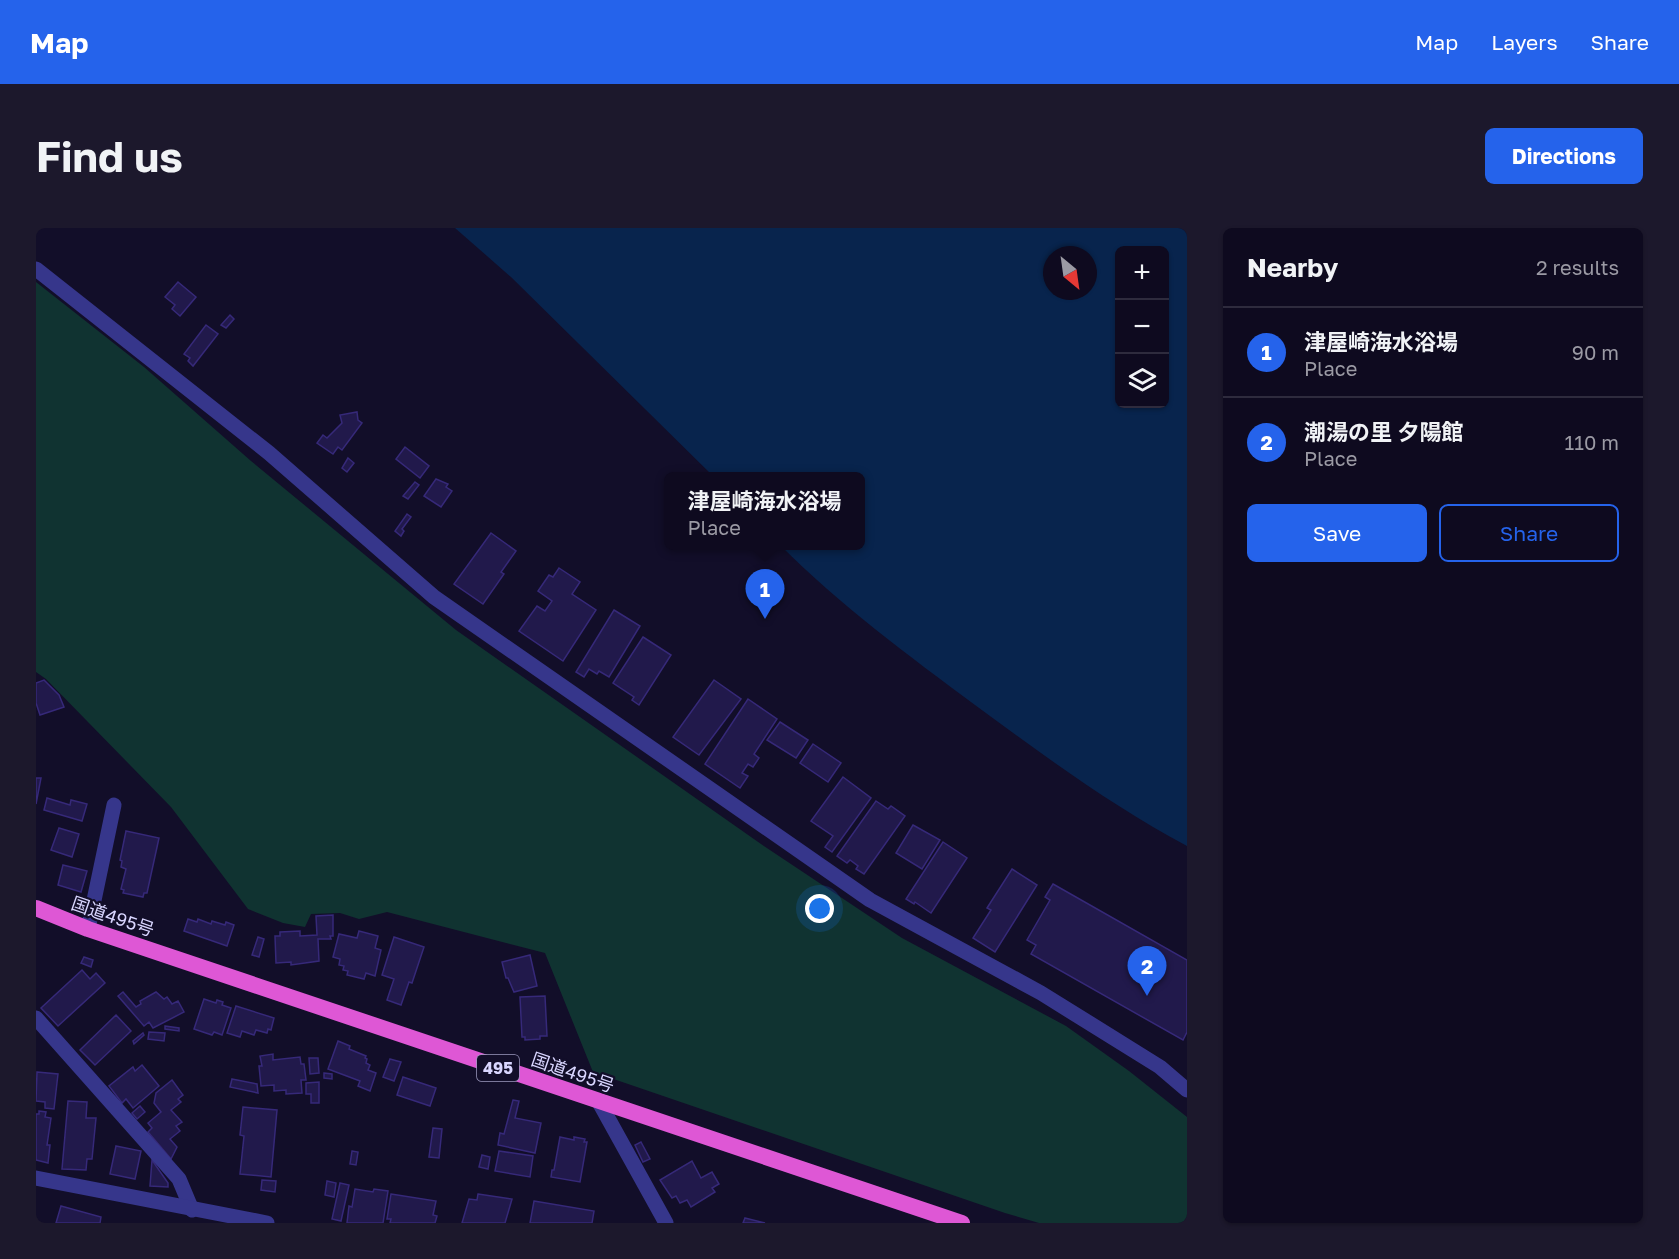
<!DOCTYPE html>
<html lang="en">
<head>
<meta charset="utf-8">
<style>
	body { margin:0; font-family:"Golos Text","Noto Sans JP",sans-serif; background:#1c182c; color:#f1f3f6 }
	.controls { position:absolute; right:18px; top:18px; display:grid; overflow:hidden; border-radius:9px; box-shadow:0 2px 4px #0004 }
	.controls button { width:54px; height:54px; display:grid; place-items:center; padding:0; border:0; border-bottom:2px solid #2e2b3d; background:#0e0a1f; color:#f1f3f6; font:30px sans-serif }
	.compass { position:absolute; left:1007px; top:18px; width:54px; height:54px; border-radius:50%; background:#0e0a1f; box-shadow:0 2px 4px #0004; rotate:151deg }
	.you { position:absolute; left:784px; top:681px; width:21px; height:21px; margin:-15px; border:4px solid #fff; border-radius:50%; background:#1a73e8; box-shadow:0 0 0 9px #1a73e833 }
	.badge { display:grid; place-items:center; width:39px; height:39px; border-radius:50%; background:#2563eb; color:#fff; font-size:20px; font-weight:700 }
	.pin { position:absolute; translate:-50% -50px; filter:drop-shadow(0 2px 3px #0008) }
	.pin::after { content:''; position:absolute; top:32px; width:21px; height:18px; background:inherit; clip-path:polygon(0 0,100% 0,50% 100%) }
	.popup { position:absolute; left:628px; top:244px; width:201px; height:78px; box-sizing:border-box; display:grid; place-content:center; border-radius:9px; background:#0e0a1f; filter:drop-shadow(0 2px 4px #0005); font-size:20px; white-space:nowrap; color:#9b9aa4 }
	.popup b { font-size:22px; color:#f1f3f6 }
	.popup::after { content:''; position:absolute; left:50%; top:100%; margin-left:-12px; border:12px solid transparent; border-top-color:#0e0a1f }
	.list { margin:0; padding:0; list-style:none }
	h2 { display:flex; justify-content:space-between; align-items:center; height:78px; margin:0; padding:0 24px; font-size:26px }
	h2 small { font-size:20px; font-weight:400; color:#9b9aa4 }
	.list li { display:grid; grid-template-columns:39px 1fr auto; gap:18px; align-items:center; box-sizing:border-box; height:90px; padding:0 24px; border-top:2px solid #2e2b3d }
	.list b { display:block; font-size:22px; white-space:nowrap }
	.list p { margin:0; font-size:20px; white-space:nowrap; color:#9b9aa4 }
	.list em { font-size:20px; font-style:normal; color:#9b9aa4 }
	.actions { display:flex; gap:12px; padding:18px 24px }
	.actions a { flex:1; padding:14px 0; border:2px solid #2563eb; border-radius:9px; text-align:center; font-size:21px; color:#2563eb }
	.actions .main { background:#2563eb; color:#fff }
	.icon { flex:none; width:33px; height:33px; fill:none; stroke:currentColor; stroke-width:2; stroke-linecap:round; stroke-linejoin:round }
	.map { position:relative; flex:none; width:1151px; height:995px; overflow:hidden; border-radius:9px }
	header { display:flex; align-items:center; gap:36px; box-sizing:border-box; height:84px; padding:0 30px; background:#2563eb; color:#fff }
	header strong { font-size:28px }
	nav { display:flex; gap:33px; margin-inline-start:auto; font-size:21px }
	.intro { display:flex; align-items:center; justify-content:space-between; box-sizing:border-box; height:144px; padding:0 36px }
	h1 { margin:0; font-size:42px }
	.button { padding:15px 27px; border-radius:9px; background:#2563eb; color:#fff; font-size:21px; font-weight:700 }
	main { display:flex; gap:36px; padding:0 36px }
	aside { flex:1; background:#0e0a1f; border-radius:9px; box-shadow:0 2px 4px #0004 }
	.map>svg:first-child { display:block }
	.green { fill:#103331 }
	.water { fill:#08244d; fill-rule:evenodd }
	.building { fill:#21194b; stroke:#362979; stroke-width:1.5 }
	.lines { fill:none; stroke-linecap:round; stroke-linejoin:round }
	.minor { stroke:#36368b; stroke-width:15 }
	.tertiary { stroke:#36368b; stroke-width:15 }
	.trunk { stroke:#de57d5; stroke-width:16 }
	.labels { text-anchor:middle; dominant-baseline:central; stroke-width:4.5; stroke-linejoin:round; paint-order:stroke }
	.shield { fill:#120e29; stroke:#9d9abf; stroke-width:1.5 }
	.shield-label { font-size:16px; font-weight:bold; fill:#d9d6ff }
	.street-label { font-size:18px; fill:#d9d6ff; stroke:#120e29 }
</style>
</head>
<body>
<header>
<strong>Map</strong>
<nav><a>Map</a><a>Layers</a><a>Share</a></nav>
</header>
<div class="intro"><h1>Find us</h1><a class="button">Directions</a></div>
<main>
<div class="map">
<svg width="1151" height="995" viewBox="0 0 1151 995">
	<rect width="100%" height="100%" fill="#120e29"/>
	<path class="green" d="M 0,54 L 108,139 L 215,233 L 420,402 L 725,616 L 866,710 L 1030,798 L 1093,843 L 1151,889 L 1151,995 L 1003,995 L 969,985 L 557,844 L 509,725 L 351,684 L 323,691 L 304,685 L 275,686 L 269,699 L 247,695 L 212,681 L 135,579 L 10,451 L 0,444 Z"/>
	<path class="water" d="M 419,0 L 1151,0 L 1151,618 C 1076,578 1007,527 939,477 C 873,428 803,376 745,318 L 825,318 L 825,249 L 677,248 L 475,49 ZM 1084,22 L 1128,22 L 1128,176 L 1084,176 ZM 1016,27 L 1052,27 L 1052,63 L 1016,63 Z"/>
	<g class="building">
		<path d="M 142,54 L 160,69 L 144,88 L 136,81 L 139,77 L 129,69 Z"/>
		<path d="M 194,87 L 198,91 L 190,100 L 185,97 Z"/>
		<path d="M 170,97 L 182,106 L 157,138 L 152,133 L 154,130 L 148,126 Z"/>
		<path d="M 321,184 L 322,192 L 326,195 L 306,222 L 302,219 L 297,226 L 281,215 L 287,207 L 291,210 L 306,195 L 304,187 Z"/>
		<path d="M 369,219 L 393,238 L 384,250 L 360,231 Z"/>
		<path d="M 312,230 L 318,235 L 311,244 L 306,240 Z"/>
		<path d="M 400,251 L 412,256 L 410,259 L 416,263 L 405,279 L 388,268 Z"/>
		<path d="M 379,254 L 383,257 L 372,271 L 367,268 Z"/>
		<path d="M 371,286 L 375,289 L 366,301 L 368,303 L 365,308 L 359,303 Z"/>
		<path d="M 455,305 L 480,323 L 465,344 L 468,346 L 447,376 L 418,356 Z"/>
		<path d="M 523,340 L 544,354 L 536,366 L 560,382 L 527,433 L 483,403 L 501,378 L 509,383 L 516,373 L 502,363 L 513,347 L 517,349 Z"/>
		<path d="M 578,382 L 604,398 L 573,449 L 563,443 L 561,446 L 553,441 L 548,449 L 540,444 Z"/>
		<path d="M 607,409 L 635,427 L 603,477 L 596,472 L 598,469 L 577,455 Z"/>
		<path d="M 8,452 L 23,467 L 28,479 L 4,487 L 0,475 L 0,455 Z"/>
		<path d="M 678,452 L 705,471 L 663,527 L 637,509 Z"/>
		<path d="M 712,471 L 741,491 L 718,526 L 723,530 L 717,539 L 712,536 L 706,545 L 712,548 L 704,560 L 669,536 Z"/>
		<path d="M 744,494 L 772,512 L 760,530 L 731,512 Z"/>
		<path d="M 777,516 L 805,535 L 792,554 L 764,535 Z"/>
		<path d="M 807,549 L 835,570 L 796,624 L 789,619 L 797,608 L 775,593 Z"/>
		<path d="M 0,550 L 5,550 L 0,576 Z"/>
		<path d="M 11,570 L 34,577 L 35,572 L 51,576 L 46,593 L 8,582 Z"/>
		<path d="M 840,573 L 852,581 L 855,578 L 869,588 L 828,646 L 820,641 L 822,638 L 814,632 L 811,635 L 801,628 Z"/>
		<path d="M 877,597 L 904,612 L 886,641 L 860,625 Z"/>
		<path d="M 23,600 L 43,606 L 36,629 L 15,622 Z"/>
		<path d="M 90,603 L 123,610 L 111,665 L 108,665 L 107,669 L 87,665 L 88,662 L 85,661 L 90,641 L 85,639 L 86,633 L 84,632 Z"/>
		<path d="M 907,614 L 931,630 L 895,685 L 879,674 L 878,676 L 870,671 Z"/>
		<path d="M 27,637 L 51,643 L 45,664 L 22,657 Z"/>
		<path d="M 976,641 L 1001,657 L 959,724 L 937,710 L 955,682 L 951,680 Z"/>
		<path d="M 1017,656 L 1151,732 L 1151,804 L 1147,812 L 995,726 L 1000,717 L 991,712 L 1014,672 L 1009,669 Z"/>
		<path d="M 297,687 L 297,708 L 294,708 L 295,711 L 282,711 L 283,733 L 255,737 L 255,734 L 240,735 L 239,708 L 244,708 L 244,704 L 264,703 L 264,708 L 281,707 L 280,688 Z"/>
		<path d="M 152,691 L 161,694 L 162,691 L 175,696 L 176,693 L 189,697 L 190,694 L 198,697 L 191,718 L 148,703 Z"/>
		<path d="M 323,703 L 342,708 L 339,720 L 345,722 L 339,748 L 330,745 L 328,751 L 311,747 L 312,743 L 307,742 L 308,738 L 303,737 L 304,731 L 297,729 L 303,706 L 321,710 Z"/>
		<path d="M 222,709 L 228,711 L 223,729 L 216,727 Z"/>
		<path d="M 358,709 L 388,719 L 376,755 L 373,754 L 365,777 L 351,772 L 358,751 L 346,747 Z"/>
		<path d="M 494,727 L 501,758 L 478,764 L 472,750 L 470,750 L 466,734 Z"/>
		<path d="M 48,729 L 57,732 L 55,739 L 45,735 Z"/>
		<path d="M 46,742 L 54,751 L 60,745 L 69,755 L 22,798 L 5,780 Z"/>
		<path d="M 87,764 L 100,779 L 105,776 L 104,773 L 120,764 L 128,771 L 131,769 L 136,776 L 142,773 L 148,784 L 117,800 L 113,794 L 108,798 L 82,768 Z"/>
		<path d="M 509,768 L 511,808 L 504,808 L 504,811 L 489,812 L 489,809 L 486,809 L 484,769 Z"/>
		<path d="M 168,771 L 180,775 L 181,772 L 187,774 L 186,777 L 195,780 L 186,807 L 178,804 L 176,807 L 158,801 Z"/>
		<path d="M 200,778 L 238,790 L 235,802 L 232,801 L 231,805 L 220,802 L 218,807 L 206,803 L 204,809 L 191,805 Z"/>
		<path d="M 80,787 L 95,803 L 59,837 L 44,822 Z"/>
		<path d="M 129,798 L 143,800 L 143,803 L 129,801 Z"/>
		<path d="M 113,804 L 129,805 L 128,813 L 112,811 Z"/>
		<path d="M 107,805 L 108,807 L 98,816 L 97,813 Z"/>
		<path d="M 302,813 L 314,818 L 313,821 L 330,828 L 329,830 L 331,831 L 330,835 L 334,837 L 332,842 L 340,845 L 334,863 L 322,858 L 324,853 L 292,841 Z"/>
		<path d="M 237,826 L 237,832 L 264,829 L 265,836 L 268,836 L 270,852 L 265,852 L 266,865 L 250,866 L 250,862 L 238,863 L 238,857 L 225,858 L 223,838 L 226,838 L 224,828 Z"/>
		<path d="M 273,830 L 282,830 L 283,845 L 274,846 Z"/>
		<path d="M 354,831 L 365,834 L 358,853 L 347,849 Z"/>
		<path d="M 106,837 L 123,858 L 97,880 L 90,871 L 86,875 L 73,858 L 97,839 L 99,843 Z"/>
		<path d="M 1,844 L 22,846 L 18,881 L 9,880 L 9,874 L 0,873 Z"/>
		<path d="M 288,845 L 296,846 L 296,851 L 288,850 Z"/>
		<path d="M 367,849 L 400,860 L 394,878 L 361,867 Z"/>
		<path d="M 196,851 L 221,856 L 222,865 L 194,859 Z"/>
		<path d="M 136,852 L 147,867 L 142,871 L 145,874 L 135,882 L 146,894 L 140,898 L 144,903 L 134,911 L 141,919 L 135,931 L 112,904 L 116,900 L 112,895 L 125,884 L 118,875 L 120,865 Z"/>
		<path d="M 283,854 L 283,875 L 275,875 L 275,866 L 270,866 L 270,855 Z"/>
		<path d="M 477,872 L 483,873 L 479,890 L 505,895 L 499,925 L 462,917 L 464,905 L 468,906 Z"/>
		<path d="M 32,873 L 51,874 L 50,890 L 60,890 L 56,931 L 51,931 L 50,942 L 26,941 Z"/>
		<path d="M 104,878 L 109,884 L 101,891 L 96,885 Z"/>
		<path d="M 207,879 L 241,882 L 235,949 L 204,946 L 208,908 L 204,907 Z"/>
		<path d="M 3,883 L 10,884 L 9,889 L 15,890 L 11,917 L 14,917 L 12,935 L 0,932 L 0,886 L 3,886 Z"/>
		<path d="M 397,900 L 406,901 L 403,930 L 393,929 Z"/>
		<path d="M 524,909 L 538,912 L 538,909 L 549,911 L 548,914 L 551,914 L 544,954 L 515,949 L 516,942 L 518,942 Z"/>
		<path d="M 605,914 L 614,931 L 607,934 L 599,917 Z"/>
		<path d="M 80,918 L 105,923 L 99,951 L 74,946 Z"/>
		<path d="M 316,923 L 322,924 L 320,937 L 314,936 Z"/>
		<path d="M 463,923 L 497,928 L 494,949 L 459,943 Z"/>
		<path d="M 446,927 L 454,929 L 452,941 L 443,939 Z"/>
		<path d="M 116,932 L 132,955 L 132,959 L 114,958 Z"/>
		<path d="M 656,933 L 665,950 L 676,944 L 683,956 L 676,960 L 679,964 L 655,979 L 651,972 L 644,975 L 640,968 L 636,970 L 624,952 Z"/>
		<path d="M 226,952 L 240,953 L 239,964 L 225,962 Z"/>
		<path d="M 291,953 L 300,955 L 298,969 L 289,967 Z"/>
		<path d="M 304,955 L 313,957 L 305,993 L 296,991 Z"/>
		<path d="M 319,961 L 337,964 L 338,961 L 352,963 L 347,995 L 311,995 L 313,978 L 316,979 Z"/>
		<path d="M 355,966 L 400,973 L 397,987 L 401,988 L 399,995 L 354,995 L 355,991 L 351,991 Z"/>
		<path d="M 442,966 L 476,971 L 469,995 L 426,995 L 433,971 L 441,972 Z"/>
		<path d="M 498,973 L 558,983 L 556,995 L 494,995 Z"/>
		<path d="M 25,978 L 65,989 L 64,995 L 20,995 Z"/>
		<path d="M 709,990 L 729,995 L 707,995 Z"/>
	</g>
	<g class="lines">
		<g class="minor">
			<path d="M 0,41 L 233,225 L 398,369 L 834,672 L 1005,765 L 1124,839 L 1151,862"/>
			<path d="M 52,701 L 78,577"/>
			<path d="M 0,790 L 143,951 L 156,982"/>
			<path d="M 563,874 L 630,995"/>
		</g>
		<path class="tertiary" d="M 0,950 L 231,995"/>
		<path class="trunk" d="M 0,680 L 52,701 L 926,995"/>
	</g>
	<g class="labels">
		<rect class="shield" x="441" y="827" width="42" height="26" rx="4.5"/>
		<g class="shield-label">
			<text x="462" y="840">495</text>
		</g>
		<g class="street-label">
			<text transform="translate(77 688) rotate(19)">国道495号</text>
			<text transform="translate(537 844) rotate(19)">国道495号</text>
		</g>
	</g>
</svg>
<div class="controls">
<button>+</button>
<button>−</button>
<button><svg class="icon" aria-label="layers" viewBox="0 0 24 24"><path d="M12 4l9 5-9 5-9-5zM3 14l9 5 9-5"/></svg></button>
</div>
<svg class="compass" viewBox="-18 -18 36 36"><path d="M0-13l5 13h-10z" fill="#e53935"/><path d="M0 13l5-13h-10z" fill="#9b9aa4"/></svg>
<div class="you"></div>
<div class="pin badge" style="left:729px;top:391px">1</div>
<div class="popup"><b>津屋崎海水浴場</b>Place</div>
<div class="pin badge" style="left:1111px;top:768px">2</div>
</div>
<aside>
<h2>Nearby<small>2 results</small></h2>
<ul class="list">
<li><span class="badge">1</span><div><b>津屋崎海水浴場</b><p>Place</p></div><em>90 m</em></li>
<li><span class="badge">2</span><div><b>潮湯の里 夕陽館</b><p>Place</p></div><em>110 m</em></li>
</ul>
<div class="actions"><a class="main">Save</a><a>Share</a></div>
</aside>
</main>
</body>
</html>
